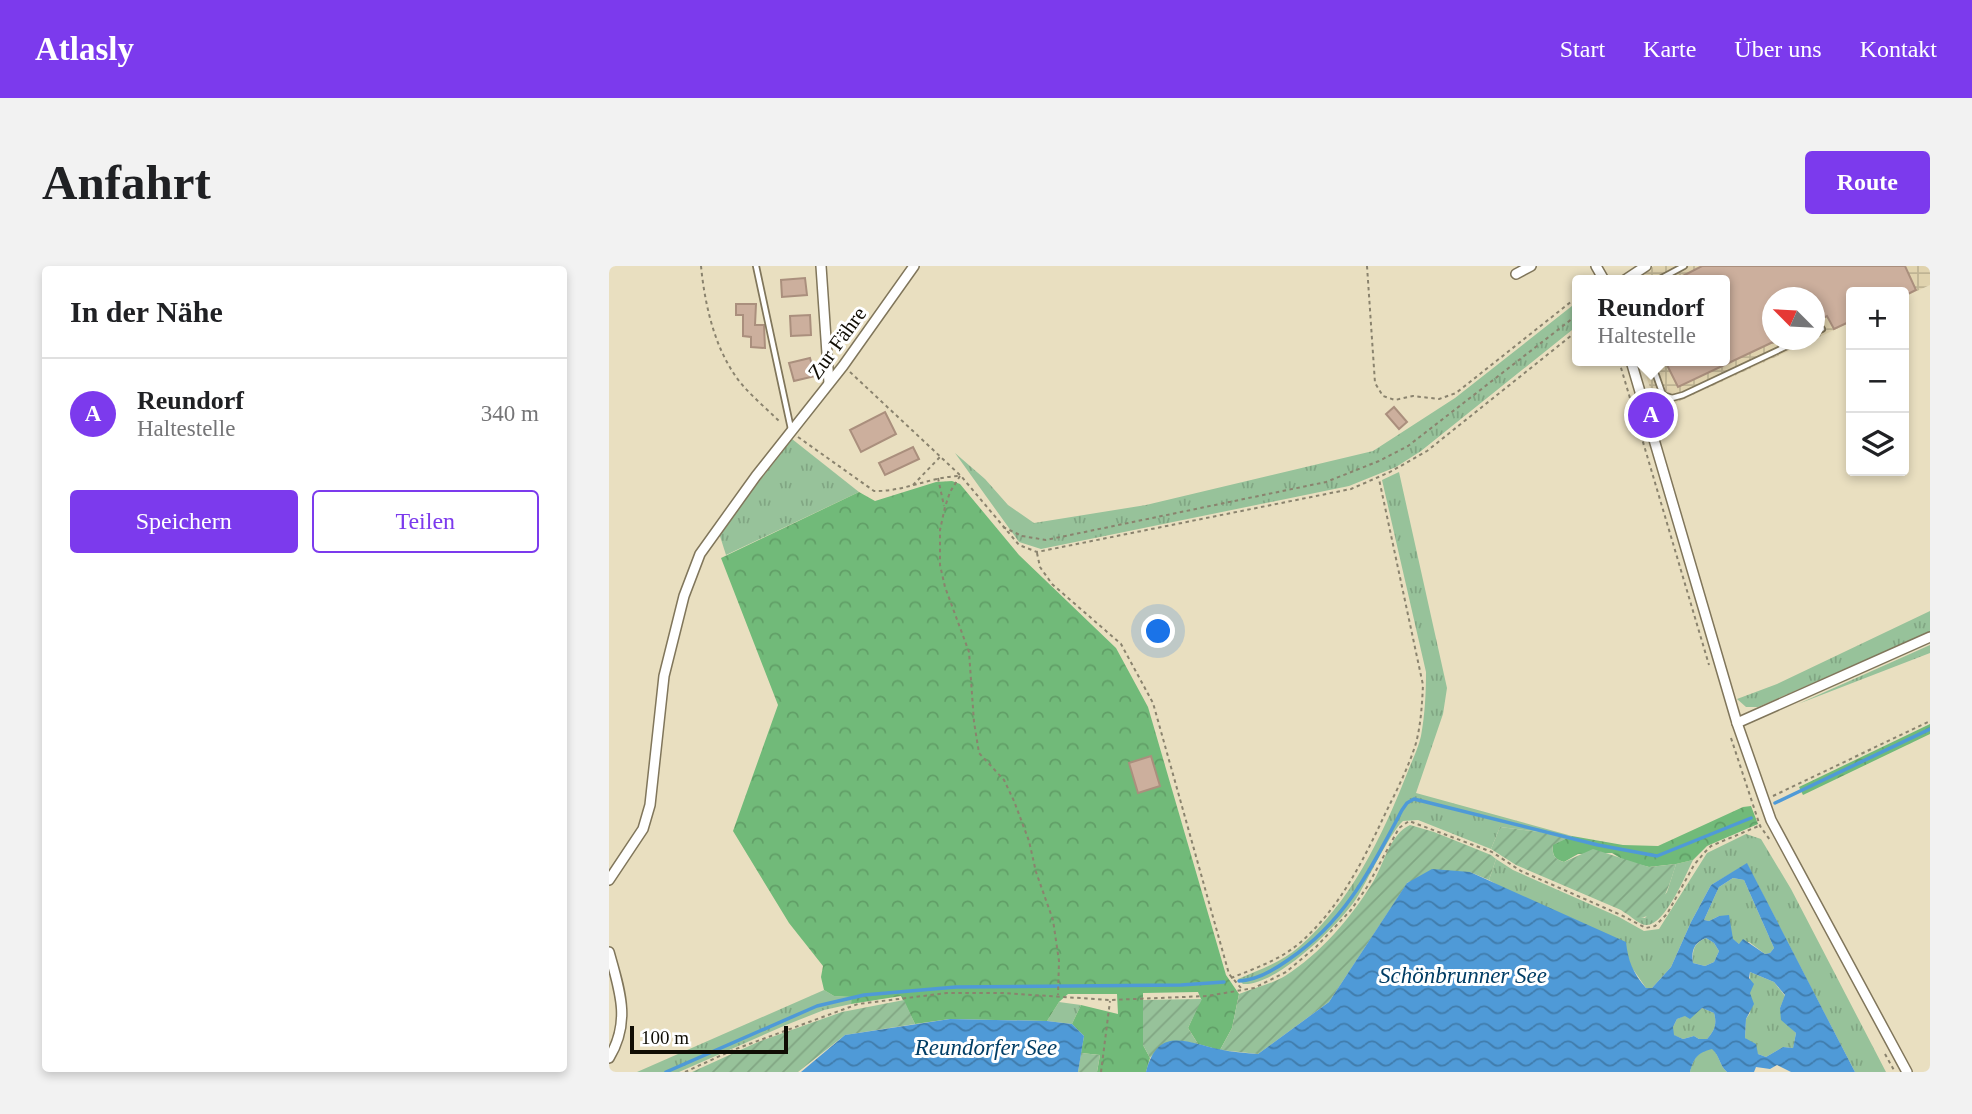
<!DOCTYPE html>
<html lang="de">
<head>
<meta charset="utf-8">
<style>
	body { margin:0; font-family:Georgia,serif; background:#f2f2f2; color:#202124 }
	.controls { position:absolute; right:21px; top:21px; display:grid; overflow:hidden; border-radius:7px; box-shadow:0 4px 10px #0003 }
	.controls button { width:63px; height:63px; display:grid; place-items:center; padding:0; border:0; border-bottom:2px solid #e0e0e0; background:#fff; color:#202124; font:35px sans-serif }
	.compass { position:absolute; left:1153px; top:21px; width:63px; height:63px; border-radius:50%; background:#fff; box-shadow:0 4px 10px #0003; rotate:294deg }
	.scale { position:absolute; left:21px; bottom:18px; width:158px; box-sizing:border-box; padding-left:7px; border:4px solid #100d04; border-top:0; font-size:19px; line-height:24px; white-space:nowrap; color:#100d04; -webkit-text-stroke:5px #fff; paint-order:stroke }
	.you { position:absolute; left:550px; top:366px; width:24px; height:24px; margin:-18px; border:5px solid #fff; border-radius:50%; background:#1a73e8; box-shadow:0 0 0 10px #1a73e833 }
	.badge { display:grid; place-items:center; width:46px; height:46px; border-radius:50%; background:#7c3aed; color:#fff; font-size:23px; font-weight:700 }
	.pin { position:absolute; translate:-50% -50%; border:4px solid #fff; box-shadow:0 2px 7px #0006 }
	.popup { position:absolute; left:963px; top:9px; width:158px; height:91px; box-sizing:border-box; display:grid; place-content:center; border-radius:7px; background:#fff; filter:drop-shadow(0 2px 5px #0005); font-size:23px; white-space:nowrap; color:#757577 }
	.popup b { font-size:26px; color:#202124 }
	.popup::after { content:''; position:absolute; left:50%; top:100%; margin-left:-14px; border:14px solid transparent; border-top-color:#fff }
	.list { margin:0; padding:0; list-style:none }
	h2 { display:flex; justify-content:space-between; align-items:center; height:91px; margin:0; padding:0 28px; font-size:30px }
	h2 small { font-size:23px; font-weight:400; color:#757577 }
	.list li { display:grid; grid-template-columns:46px 1fr auto; gap:21px; align-items:center; box-sizing:border-box; height:112px; padding:0 28px; border-top:2px solid #e0e0e0 }
	.list b { display:block; font-size:26px; white-space:nowrap }
	.list p { margin:0; font-size:23px; white-space:nowrap; color:#757577 }
	.list em { font-size:23px; font-style:normal; color:#757577 }
	.actions { display:flex; gap:14px; padding:21px 28px }
	.actions a { flex:1; padding:16px 0; border:2px solid #7c3aed; border-radius:7px; text-align:center; font-size:24px; color:#7c3aed }
	.actions .main { background:#7c3aed; color:#fff }
	.icon { flex:none; width:38px; height:38px; fill:none; stroke:currentColor; stroke-width:2; stroke-linecap:round; stroke-linejoin:round }
	.map { position:relative; flex:none; width:1321px; height:806px; overflow:hidden; border-radius:7px }
	header { display:flex; align-items:center; gap:42px; box-sizing:border-box; height:98px; padding:0 35px; background:#7c3aed; color:#fff }
	header strong { font-size:33px }
	nav { display:flex; gap:38px; margin-inline-start:auto; font-size:24px }
	.intro { display:flex; align-items:center; justify-content:space-between; box-sizing:border-box; height:168px; padding:0 42px }
	h1 { margin:0; font-size:49px }
	.button { padding:18px 32px; border-radius:7px; background:#7c3aed; color:#fff; font-size:24px; font-weight:700 }
	main { display:flex; gap:42px; padding:0 42px }
	aside { flex:1; background:#fff; border-radius:7px; box-shadow:0 4px 10px #0003 }
	.map>svg:first-child { display:block }
	.industrial { fill:url(#industrial-grid) }
	.grass { fill:url(#grass-tufts) }
	.forest { fill:url(#forest-crowns) }
	.garden { fill:url(#garden-furrows) }
	.water { fill:url(#water-waves); fill-rule:evenodd }
	.lines { fill:none; stroke-linecap:round; stroke-linejoin:round }
	.stream { stroke:#4f9ad7; stroke-width:3.5 }
	.building { fill:#ccaf9d; stroke:#aa8f7d; stroke-width:2 }
	.service-casing { stroke:#80765b; stroke-width:8 }
	.minor-casing { stroke:#80765b; stroke-width:12 }
	.path { stroke:#8a836e; stroke-width:2; stroke-dasharray:3.5 3.5; stroke-linecap:butt }
	.service { stroke:#fff; stroke-width:4.5 }
	.minor { stroke:#fff; stroke-width:9 }
	.labels { text-anchor:middle; dominant-baseline:central; stroke-width:6; stroke-linejoin:round; paint-order:stroke }
	.street-label { font-size:21px; fill:#100d04; stroke:#fff }
	.water-label { font-size:23px; font-style:italic; fill:#003d65; stroke:#fff }
</style>
</head>
<body>
<header>
<strong>Atlasly</strong>
<nav><a>Start</a><a>Karte</a><a>Über uns</a><a>Kontakt</a></nav>
</header>
<div class="intro"><h1>Anfahrt</h1><a class="button">Route</a></div>
<main>
<aside>
<h2>In der Nähe<small></small></h2>
<ul class="list">
<li><span class="badge">A</span><div><b>Reundorf</b><p>Haltestelle</p></div><em>340 m</em></li>
</ul>
<div class="actions"><a class="main">Speichern</a><a>Teilen</a></div>
</aside>
<div class="map">
<svg width="1321" height="806" viewBox="0 0 1321 806">
	<defs>
		<pattern id="industrial-grid" width="8" height="8" patternUnits="userSpaceOnUse" patternTransform="scale(1.75)"><rect width="8" height="8" fill="#e0d3ae"/><path d="M0 4h8M4 0v8" fill="none" stroke="#bfb494"/></pattern>
		<pattern id="grass-tufts" width="24" height="20" patternUnits="userSpaceOnUse" patternTransform="scale(1.75)"><rect width="24" height="20" fill="#97c29a"/><path d="M3 7l-1-3M5 7V3M7 7l1-3M15 17l-1-3M17 17v-4M19 17l1-3" fill="none" stroke="#81a683"/></pattern>
		<pattern id="forest-crowns" width="20" height="18" patternUnits="userSpaceOnUse" patternTransform="scale(1.75)"><rect width="20" height="18" fill="#71ba79"/><path d="M2 6a3 3 0 1 1 6 0M12 15a3 3 0 1 1 6 0" fill="none" stroke="#619f67"/></pattern>
		<pattern id="garden-furrows" width="10" height="10" patternUnits="userSpaceOnUse" patternTransform="scale(1.75)"><rect width="10" height="10" fill="#97c29a"/><path d="M-1 1l2-2M0 10L10 0M9 11l2-2" fill="none" stroke="#81a683"/></pattern>
		<pattern id="water-waves" width="16" height="10" patternUnits="userSpaceOnUse" patternTransform="scale(1.75)"><rect width="16" height="10" fill="#4f9ad7"/><path d="M0 5q4-4 8 0t8 0" fill="none" stroke="#407cac"/></pattern>
	</defs>
	<rect width="100%" height="100%" fill="#e9dfc0"/>
	<path class="industrial" d="M 1045,0 L 1321,0 L 1321,19 L 1295,31 L 1295,26 L 1242,26 L 1242,56 L 1206,73 L 1206,32 L 1164,32 L 1164,74 L 1204,74 L 1049,145 L 1032,95 L 1116,95 L 1116,14 L 1027,14 Z"/>
	<g class="grass">
		<path d="M 968,36 L 968,60 L 812,185 L 787,201 L 740,220 L 432,283 L 410,276 L 346,187 L 376,213 L 399,239 L 425,257 L 537,239 L 764,185 L 846,132 Z"/>
		<path d="M 183,173 L 250,226 L 117,289 L 110,267 Z"/>
		<path d="M 790,206 L 838,422 L 834,448 L 807,527 L 963,570 L 891,561 L 882,583 L 809,554 L 794,555 C 780,568 759,614 747,633 C 730,659 666,721 634,718 L 629,713 C 650,704 673,696 690,681 C 741,637 773,571 797,510 C 802,497 809,483 812,470 C 816,448 817,427 817,406 L 773,214 Z"/>
		<path d="M 1321,345 L 1321,366 L 1149,441 L 1137,441 L 1128,433 L 1168,418 Z"/>
		<path d="M 1321,379 L 1321,387 L 1189,438 Z"/>
		<path d="M 1137,568 L 1152,573 L 1182,623 L 1277,806 L 1246,806 L 1138,598 L 1102,619 L 1082,656 L 1062,701 L 1043,722 L 1037,722 L 1019,696 L 880,614 L 887,593 L 904,604 L 1010,651 L 1035,665 L 1050,663 L 1098,587 Z"/>
		<path d="M 1084,594 C 1077,608 1056,660 1037,659 C 1031,659 1024,652 1018,648 L 1036,652 L 1058,626 L 1067,598 Z"/>
		<path d="M 1124,612 L 1135,614 L 1165,682 L 1161,687 L 1156,688 L 1140,676 L 1130,678 L 1123,673 L 1110,650 L 1100,655 L 1095,654 L 1110,621 Z"/>
		<path d="M 1097,672 L 1105,677 L 1110,685 L 1105,696 L 1096,700 L 1084,697 C 1083,684 1085,677 1097,672 Z"/>
		<path d="M 1141,706 L 1165,716 L 1176,730 L 1171,742 L 1178,758 L 1187,767 L 1184,782 L 1174,781 L 1157,791 L 1149,788 L 1136,772 L 1137,753 L 1141,747 Z"/>
		<path d="M 215,724 L 225,730 L 244,731 L 242,738 L 215,744 L 177,759 L 70,806 L 28,806 Z"/>
		<path d="M 450,736 L 472,739 L 463,758 L 438,755 Z"/>
		<path d="M 1093,742 L 1105,747 C 1108,758 1106,764 1098,773 L 1090,773 L 1085,770 L 1074,773 L 1064,769 L 1064,761 L 1068,753 Z"/>
		<path d="M 1103,782 C 1111,790 1110,799 1118,806 L 1081,806 C 1085,791 1088,787 1103,782 Z"/>
	</g>
	<g class="forest">
		<path d="M 343,215 L 351,218 L 410,289 L 507,382 L 539,441 L 617,709 L 630,728 L 623,762 L 611,784 L 589,778 L 579,762 L 592,733 L 589,726 L 534,727 L 534,779 L 541,792 L 537,806 L 488,806 L 491,789 L 472,787 L 475,770 L 463,758 L 472,739 L 509,748 L 508,728 L 459,728 L 450,736 L 438,755 L 341,753 L 306,758 L 292,730 L 242,738 L 243,731 L 225,730 L 215,724 L 212,711 L 214,700 L 180,657 L 124,565 L 169,439 L 112,292 L 250,226 L 266,235 L 327,216 Z"/>
		<path d="M 1321,458 L 1321,468 L 1194,529 L 1190,521 Z"/>
		<path d="M 1142,540 L 1149,558 L 1098,580 L 1084,594 L 1067,598 L 1040,601 L 1016,595 L 1003,587 L 969,588 L 955,596 C 945,593 943,589 944,578 L 963,570 L 1014,579 L 1049,580 L 1134,541 Z"/>
	</g>
	<g class="garden">
		<path d="M 801,559 L 825,566 L 882,589 L 887,593 L 880,614 L 861,606 L 799,616 L 720,736 L 649,788 L 611,784 L 623,762 L 630,728 C 645,722 663,718 676,710 C 711,688 742,652 764,616 C 775,598 781,568 801,559 Z"/>
		<path d="M 891,561 L 963,570 L 944,579 C 943,589 945,593 955,596 L 984,583 L 1040,601 L 1067,598 C 1059,624 1046,670 1012,644 L 907,599 L 882,583 Z"/>
		<path d="M 593,733 L 579,762 L 589,778 C 563,773 560,772 541,792 L 534,779 L 534,734 Z"/>
		<path d="M 295,734 L 306,758 L 236,769 L 189,806 L 83,806 L 149,776 L 233,746 Z"/>
		<path d="M 472,787 L 491,789 L 488,806 L 469,806 Z"/>
	</g>
	<g class="water">
		<path d="M 1138,597 L 1246,806 L 1182,806 L 1168,799 L 1161,803 L 1147,801 L 1145,806 L 1118,806 C 1110,799 1111,790 1103,783 C 1088,787 1085,792 1081,806 L 537,806 C 549,760 576,776 609,783 C 622,786 636,787 649,788 L 720,736 L 798,617 L 823,603 L 861,606 L 1017,676 C 1019,695 1024,707 1037,722 L 1043,722 L 1062,701 L 1082,656 L 1102,619 ZM 1124,612 L 1135,614 L 1165,682 L 1161,687 L 1156,688 L 1134,673 L 1130,678 L 1124,673 L 1120,649 L 1110,650 L 1100,655 L 1095,654 L 1110,621 ZM 1097,672 L 1105,677 L 1110,685 L 1105,696 L 1096,700 L 1084,697 C 1082,684 1085,677 1097,672 ZM 1141,706 L 1165,716 L 1176,729 L 1171,742 L 1172,754 L 1187,767 L 1184,782 L 1174,781 L 1157,791 L 1149,788 L 1147,778 L 1136,772 L 1137,753 L 1145,738 L 1141,727 L 1145,718 L 1140,712 ZM 1093,742 L 1105,747 C 1108,758 1106,764 1098,773 L 1090,773 L 1085,770 L 1074,773 L 1065,769 L 1064,761 L 1068,753 L 1076,750 L 1081,753 Z"/>
		<path d="M 341,753 L 438,755 L 463,758 L 475,770 L 469,806 L 192,806 L 236,769 Z"/>
	</g>
	<g class="lines">
		<g class="stream">
			<path d="M 1166,537 L 1321,463"/>
			<path d="M 630,715 C 648,714 665,704 679,694 C 736,656 762,603 793,544 L 798,537 L 805,533 L 989,579 L 1048,590 L 1142,552"/>
			<path d="M 57,806 L 208,740 L 255,729 L 347,721 L 572,719 L 615,716"/>
		</g>
	</g>
	<g class="building">
		<path d="M 1093,0 L 1296,0 L 1307,24 L 1295,30 L 1295,26 L 1242,26 L 1242,55 L 1225,63 L 1218,50 L 1206,56 L 1206,32 L 1164,32 L 1164,76 L 1069,121 L 1056,95 L 1116,95 L 1116,14 L 1066,14 Z"/>
		<path d="M 196,12 L 198,29 L 173,31 L 172,14 Z"/>
		<path d="M 127,38 L 147,38 L 146,59 L 155,59 L 156,82 L 142,81 L 142,71 L 134,70 L 134,49 L 127,49 Z"/>
		<path d="M 201,49 L 202,69 L 182,70 L 181,50 Z"/>
		<path d="M 201,92 L 206,110 L 185,115 L 180,97 Z"/>
		<path d="M 785,141 L 798,156 L 790,163 L 777,148 Z"/>
		<path d="M 276,146 L 287,168 L 252,186 L 241,164 Z"/>
		<path d="M 304,181 L 310,193 L 276,209 L 270,197 Z"/>
		<path d="M 542,490 L 551,520 L 529,527 L 520,497 Z"/>
	</g>
	<g class="lines">
		<g class="service-casing">
			<g id="service">
				<path d="M 147,0 L 182,163"/>
				<path d="M 1049,14 L 1075,0"/>
				<path d="M 1206,66 L 1213,63"/>
				<path d="M 1054,129 L 1063,132 L 1074,129 L 1191,74"/>
				<path d="M 1037,141 L 1050,134 L 1054,129 L 1042,95"/>
			</g>
		</g>
		<g class="minor-casing">
			<g id="minor">
				<path d="M 212,0 L 220,117"/>
				<path d="M 987,0 L 995,14"/>
				<path d="M 907,8 L 922,0"/>
				<path d="M 1016,14 L 1037,0"/>
				<path d="M 1022,95 L 1128,457 L 1162,554 L 1298,806"/>
				<path d="M 1128,457 L 1321,371"/>
				<path d="M 0,614 L 34,563 L 41,539 L 55,410 L 75,330 L 91,288 L 147,210 L 234,100 L 305,0"/>
				<path d="M 0,686 C 11,725 22,756 0,792"/>
			</g>
		</g>
		<g class="path">
			<path d="M 92,0 C 96,41 107,90 136,122 C 147,134 160,145 171,156"/>
			<path d="M 758,0 L 766,117 L 774,130 L 786,134 L 804,130 L 830,133 L 847,127 L 968,31"/>
			<path d="M 1010,95 L 1100,399"/>
			<path d="M 241,106 L 352,210 L 410,279 L 428,286 L 742,223 L 781,206 L 818,185 L 968,65"/>
			<path d="M 189,171 L 265,225 C 294,226 321,211 350,210"/>
			<path d="M 351,210 L 341,226 L 336,241 L 331,264 L 331,299 L 336,321 L 360,386 L 365,456 L 370,487 L 395,514 L 405,535 L 420,575 L 427,606 L 444,654 L 450,695 L 449,729"/>
			<path d="M 329,212 L 335,240"/>
			<path d="M 304,219 L 331,191"/>
			<path d="M 394,261 L 413,270 L 437,274 L 717,216 L 770,195 L 799,180 L 968,49"/>
			<path d="M 428,287 L 431,301 L 443,318 L 512,378 L 544,437 L 620,708 L 632,722"/>
			<path d="M 1122,472 L 1151,560 L 1161,574"/>
			<path d="M 1164,530 L 1321,455"/>
			<path d="M 622,712 C 647,702 673,693 693,675 C 732,640 755,593 777,546 C 788,524 800,500 807,477 C 812,458 813,438 814,419 L 770,213"/>
			<path d="M 1276,788 L 1286,806"/>
			<path d="M 76,806 L 124,784 L 249,738 L 338,727 L 393,727 L 501,734 L 598,730 L 645,722 L 677,706 L 707,681 L 742,644 L 758,621 L 790,562 L 800,555 L 883,586 L 912,605 L 1012,649 L 1037,662 L 1046,660 L 1058,648 L 1085,599 L 1095,587 L 1102,580 L 1152,559"/>
			<path d="M 492,806 L 501,735"/>
		</g>
		<use href="#service" class="service"/>
		<use href="#minor" class="minor"/>
	</g>
	<g class="labels">
		<g class="street-label">
			<text transform="translate(228 77) rotate(-54)">Zur Fähre</text>
		</g>
		<g class="water-label">
			<text x="854" y="709">Schönbrunner See</text>
			<text x="377" y="781">Reundorfer See</text>
		</g>
	</g>
</svg>
<div class="controls">
<button>+</button>
<button>−</button>
<button><svg class="icon" aria-label="layers" viewBox="0 0 24 24"><path d="M12 4l9 5-9 5-9-5zM3 14l9 5 9-5"/></svg></button>
</div>
<svg class="compass" viewBox="-18 -18 36 36"><path d="M0-13l5 13h-10z" fill="#e53935"/><path d="M0 13l5-13h-10z" fill="#757577"/></svg>
<div class="scale">100 m</div>
<div class="you"></div>
<div class="pin badge" style="left:1042px;top:149px">A</div>
<div class="popup"><b>Reundorf</b>Haltestelle</div>
</div>
</main>
</body>
</html>
